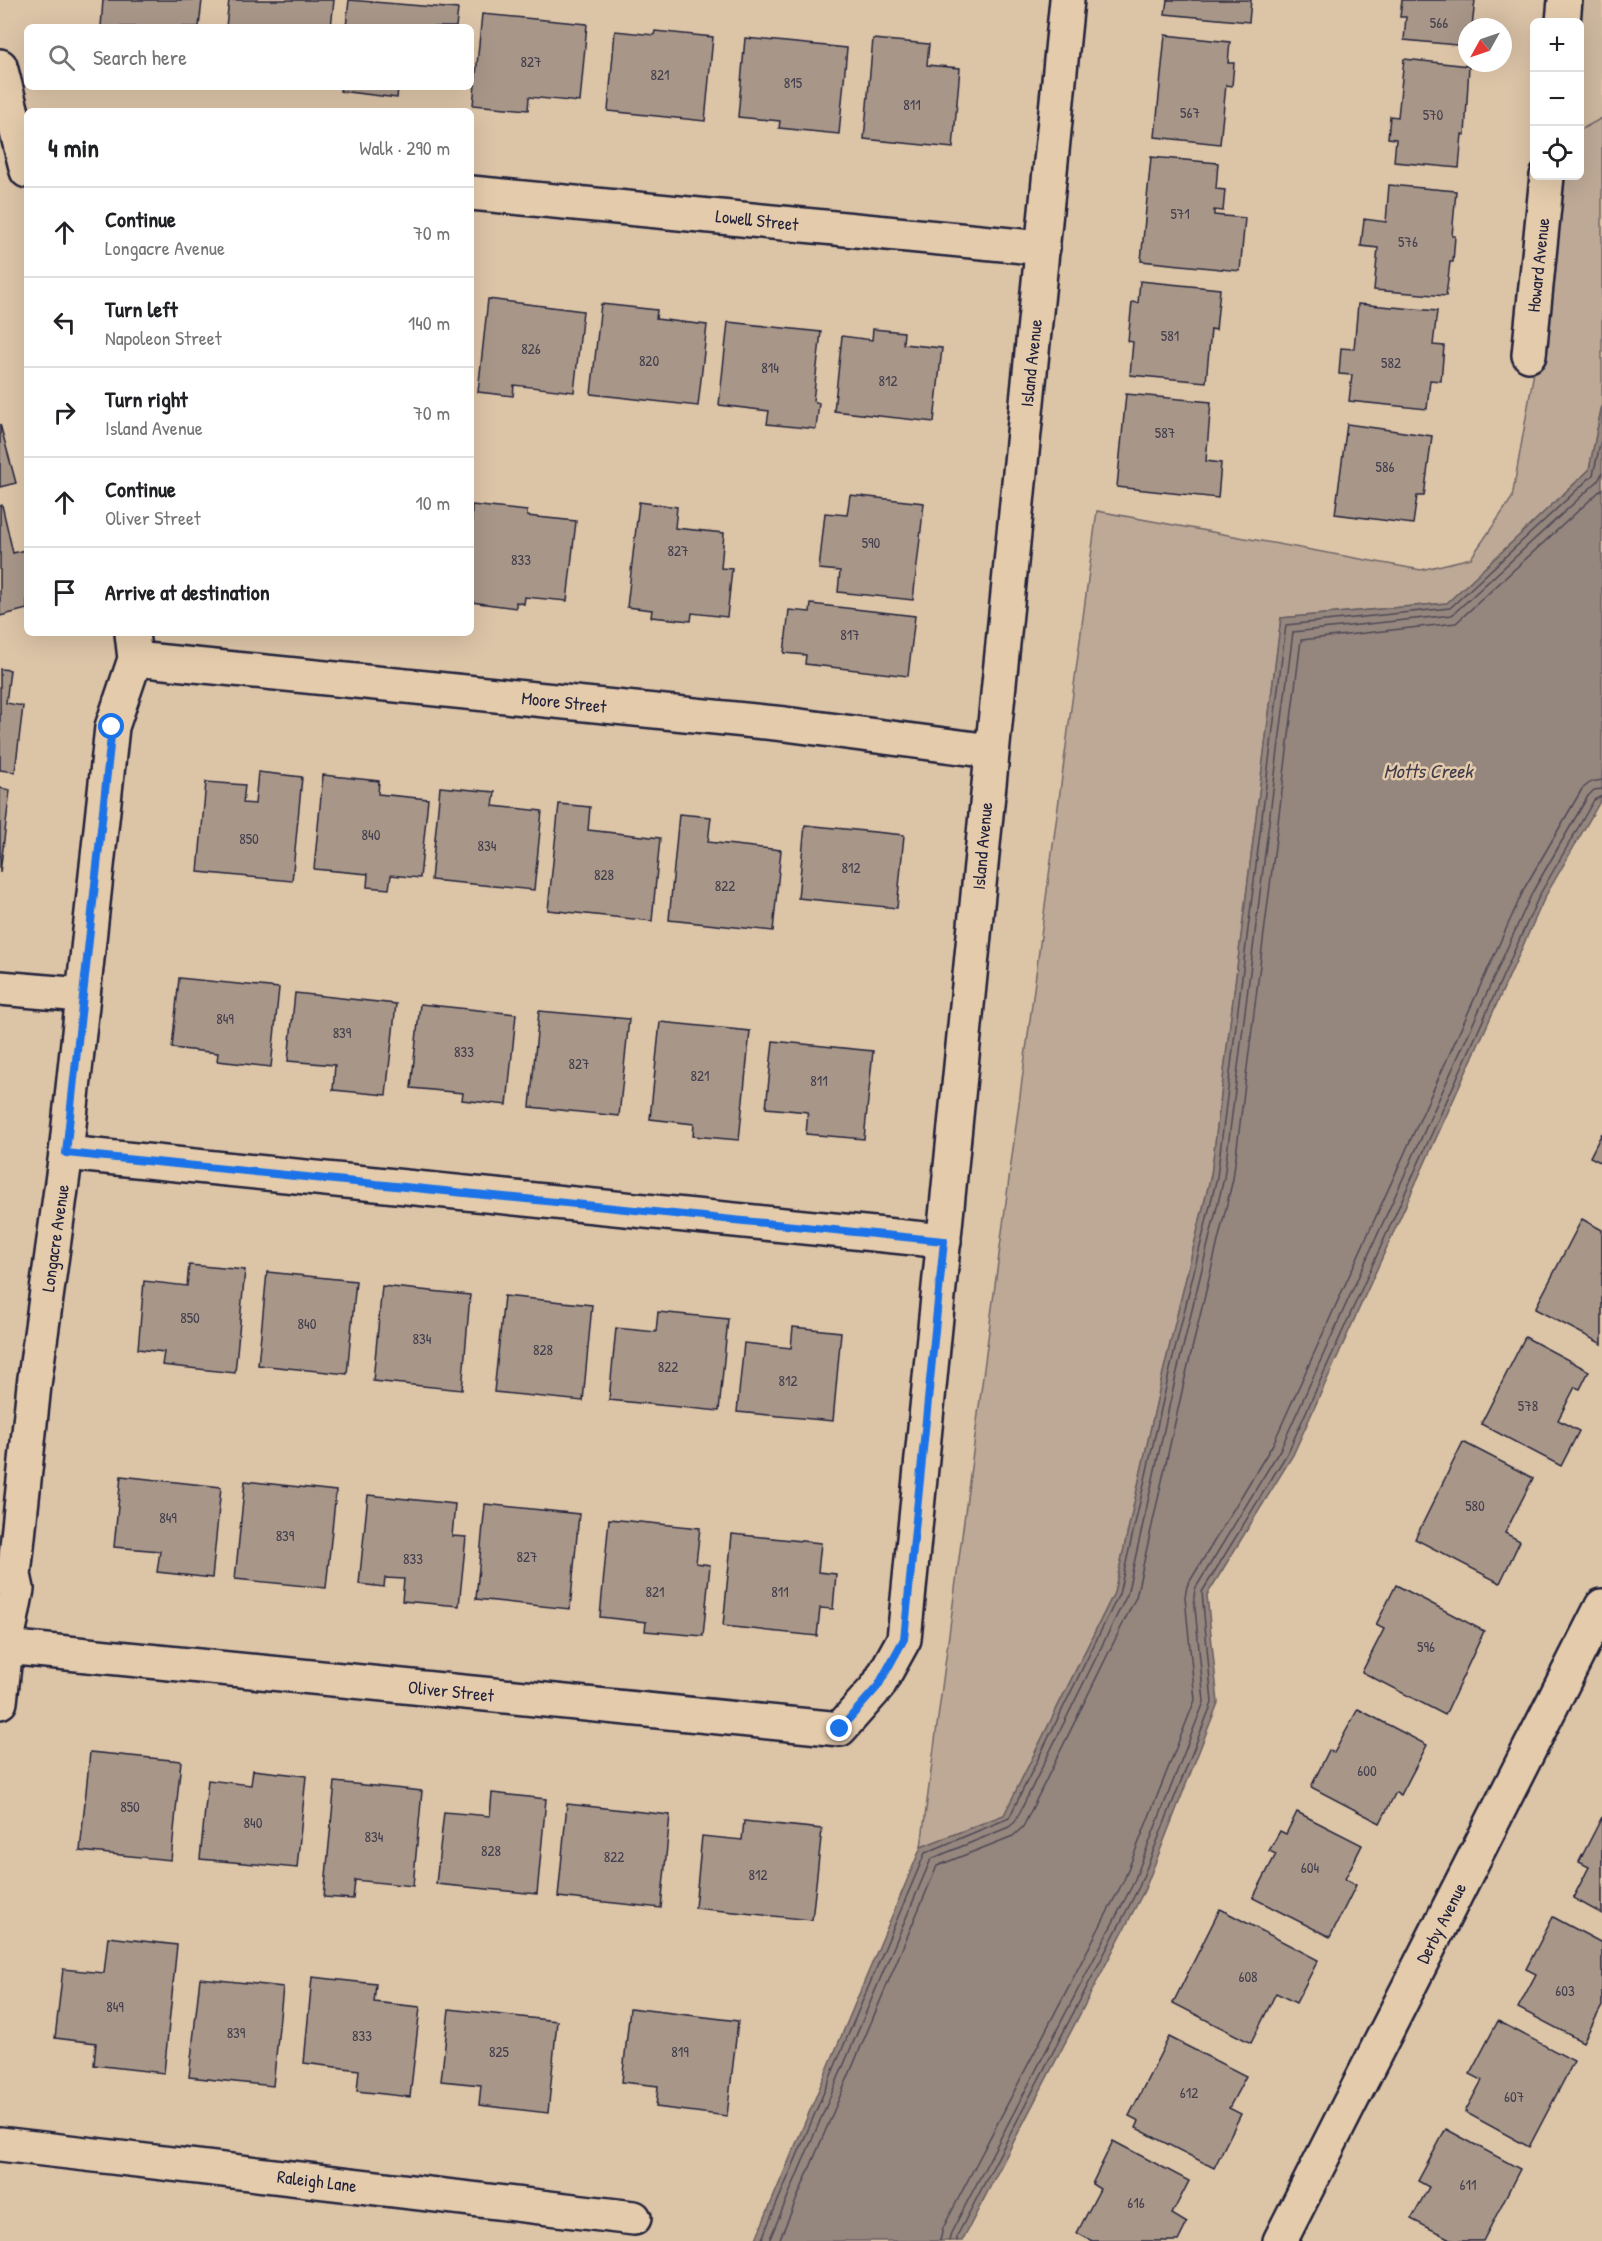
<!DOCTYPE html>
<html lang="en">
<head>
<meta charset="utf-8">
<style>
	body { margin:0; font-family:"Patrick Hand",sans-serif; background:#f6f6f6; color:#202124 }
	.controls { position:absolute; right:18px; top:18px; display:grid; overflow:hidden; border-radius:9px; box-shadow:0 6px 24px #0002 }
	.controls button { width:54px; height:54px; display:grid; place-items:center; padding:0; border:0; border-bottom:2px solid #e0e0e0; background:#fff; color:#202124; font:30px sans-serif }
	.compass { position:absolute; left:1458px; top:18px; width:54px; height:54px; border-radius:50%; background:#fff; box-shadow:0 6px 24px #0002; rotate:230deg }
	.stop { position:absolute; width:18px; height:18px; margin:-14px; border:4px solid #1a73e8; border-radius:50%; background:#fff }
	.stop.end { background:#1a73e8; border-color:#fff; box-shadow:0 2px 6px #0008 }
	.list { margin:0; padding:0; list-style:none }
	h2 { display:flex; justify-content:space-between; align-items:center; height:78px; margin:0; padding:0 24px; font-size:26px }
	h2 small { font-size:20px; font-weight:400; color:#757577 }
	.list li { display:grid; grid-template-columns:39px 1fr auto; gap:18px; align-items:center; box-sizing:border-box; height:90px; padding:0 24px; border-top:2px solid #e0e0e0 }
	.list b { display:block; font-size:22px; white-space:nowrap }
	.list p { margin:0; font-size:20px; white-space:nowrap; color:#757577 }
	.list em { font-size:20px; font-style:normal; color:#757577 }
	.icon { flex:none; width:33px; height:33px; fill:none; stroke:currentColor; stroke-width:2; stroke-linecap:round; stroke-linejoin:round }
	.map { position:relative; flex:none; width:1602px; height:2241px; overflow:hidden }
	.search { position:absolute; background:#fff; box-shadow:0 6px 24px #0002; left:24px; top:24px; width:450px; height:66px; display:flex; align-items:center; gap:15px; box-sizing:border-box; padding:0 21px; border-radius:9px; color:#757577; font-size:22px }
	.panel { position:absolute; background:#fff; box-shadow:0 6px 24px #0002; left:24px; top:108px; width:450px; height:528px; border-radius:9px }
	.map>svg:first-child { display:block }
	.built { fill:#ccb69e }
	.green { fill:#bea996; stroke:#706668; stroke-width:1.5 }
	.water { fill:#95867e; stroke:#675e63; stroke-width:1.5 }
	.lines { fill:none; stroke-linecap:round; stroke-linejoin:round }
	.shore { stroke:#504a56; stroke-width:1.5 }
	.building { fill:#a89789; stroke:#22223b; stroke-width:1.5 }
	.minor-casing { stroke:#22223b; stroke-width:38 }
	.minor { stroke:#e4cbac; stroke-width:33 }
	.route { stroke:#1a73e8; stroke-width:8 }
	.labels { text-anchor:middle; dominant-baseline:central; stroke-width:5; stroke-linejoin:round; paint-order:stroke }
	.number-label { font-size:15px; fill:#443f4e }
	.street-label { font-size:18px; fill:#22223b; stroke:#e4cbac }
	.water-label { font-size:20px; font-style:italic; fill:#3f3b4c; stroke:#e4cbac }
</style>
</head>
<body>
<div class="map">
<svg width="1602" height="2241" viewBox="0 0 1602 2241">
	<rect width="100%" height="100%" fill="#dcc4a7"/>
	<filter id="ink" filterUnits="userSpaceOnUse"><feTurbulence type="fractalNoise" baseFrequency=".0167" numOctaves="2"/><feDisplacementMap in="SourceGraphic" scale="12" xChannelSelector="R" yChannelSelector="G"/><feConvolveMatrix kernelMatrix="1 2 1 2 8 2 1 2 1" color-interpolation-filters="sRGB"/></filter>
	<g filter="url(#ink)">
		<path class="built" d="M 1575,0 L 1602,0 L 1602,118 L 1580,130 L 1580,22 Z"/>
		<path class="green" d="M 1602,118 L 1602,405 L 1589,470 L 1447,603 L 1281,618 L 1211,1175 L 1163,1373 L 1114,1593 L 1004,1815 L 921,1847 L 1097,511 L 1421,570 L 1471,558 L 1512,498 L 1539,343 L 1557,176 L 1580,176 L 1580,130 Z"/>
		<path class="water" d="M 1602,405 L 1602,798 L 1545,897 L 1293,1455 L 1207,1595 L 1218,1703 L 1145,1889 L 962,2241 L 755,2241 L 921,1847 L 1004,1815 L 1114,1593 L 1163,1373 L 1211,1175 L 1281,618 L 1447,603 L 1589,470 Z"/>
		<g class="lines">
			<g class="shore">
				<path d="M 761,2241 L 925,1853 L 1009,1818 L 1119,1594 L 1169,1374 L 1217,1177 L 1286,625 L 1450,608 L 1593,475 L 1602,436"/>
				<path d="M 769,2241 L 931,1859 L 1009,1827 L 1015,1822 L 1127,1595 L 1176,1376 L 1224,1178 L 1293,632 L 1452,615 L 1598,481 L 1602,473"/>
				<path d="M 779,2241 L 937,1866 L 1013,1836 L 1023,1827 L 1136,1597 L 1185,1378 L 1233,1179 L 1301,640 L 1456,623 L 1602,489"/>
				<path d="M 940,2241 L 943,2228 L 1124,1880 L 1195,1700 L 1185,1597 L 1187,1586 L 1273,1444 L 1525,887 L 1582,789 L 1591,782 L 1602,780"/>
				<path d="M 949,2241 L 951,2233 L 1133,1884 L 1204,1702 L 1194,1597 L 1195,1589 L 1281,1448 L 1533,891 L 1588,796 L 1594,790 L 1602,789"/>
				<path d="M 957,2241 L 957,2236 L 1139,1887 L 1212,1703 L 1202,1592 L 1288,1452 L 1540,894 L 1594,800 L 1602,796"/>
			</g>
		</g>
		<g class="building">
			<path d="M 103,0 L 202,0 L 199,27 L 101,27 Z"/>
			<path d="M 229,0 L 334,0 L 331,27 L 226,27 Z"/>
			<path d="M 349,0 L 458,9 L 456,27 L 346,27 Z"/>
			<path d="M 1167,0 L 1251,0 L 1249,22 L 1165,14 Z"/>
			<path d="M 1402,0 L 1475,0 L 1472,27 L 1467,27 L 1467,46 L 1404,40 L 1406,17 L 1400,17 Z"/>
			<path d="M 482,14 L 587,24 L 580,102 L 529,97 L 528,110 L 473,105 Z"/>
			<path d="M 615,31 L 654,35 L 655,31 L 713,37 L 705,121 L 608,111 Z"/>
			<path d="M 1165,35 L 1230,42 L 1228,63 L 1234,63 L 1232,86 L 1226,85 L 1220,144 L 1155,137 Z"/>
			<path d="M 745,38 L 847,48 L 839,134 L 779,128 L 780,121 L 738,117 Z"/>
			<path d="M 873,39 L 929,44 L 927,65 L 960,68 L 953,148 L 864,139 Z"/>
			<path d="M 1404,59 L 1469,66 L 1465,135 L 1462,134 L 1459,168 L 1394,162 L 1396,139 L 1388,138 L 1390,116 L 1398,117 Z"/>
			<path d="M 341,87 L 398,87 L 397,98 L 340,91 Z"/>
			<path d="M 1151,157 L 1218,163 L 1216,189 L 1225,190 L 1223,211 L 1214,210 L 1214,215 L 1245,218 L 1240,271 L 1141,261 Z"/>
			<path d="M 1389,185 L 1456,191 L 1452,236 L 1455,236 L 1453,262 L 1450,262 L 1446,296 L 1374,290 L 1378,248 L 1361,246 L 1364,219 L 1386,222 Z"/>
			<path d="M 1140,281 L 1220,289 L 1216,330 L 1211,329 L 1206,382 L 1130,375 L 1133,342 L 1128,341 L 1132,302 L 1138,303 Z"/>
			<path d="M 488,299 L 583,311 L 574,392 L 514,385 L 513,396 L 478,392 Z"/>
			<path d="M 601,304 L 657,310 L 656,319 L 707,325 L 698,406 L 591,394 Z"/>
			<path d="M 1358,304 L 1437,311 L 1433,345 L 1444,346 L 1441,381 L 1430,380 L 1427,409 L 1349,401 L 1352,375 L 1339,374 L 1341,348 L 1354,349 Z"/>
			<path d="M 728,322 L 821,332 L 813,401 L 819,403 L 816,429 L 767,424 L 769,411 L 719,405 Z"/>
			<path d="M 873,329 L 904,332 L 903,344 L 942,348 L 934,422 L 834,411 L 842,336 L 872,340 Z"/>
			<path d="M 1126,394 L 1211,402 L 1206,461 L 1221,463 L 1218,498 L 1117,487 Z"/>
			<path d="M 0,424 L 16,483 L 0,487 Z"/>
			<path d="M 1347,424 L 1432,436 L 1424,496 L 1417,496 L 1413,524 L 1335,514 Z"/>
			<path d="M 850,495 L 924,503 L 913,600 L 838,592 L 840,571 L 819,569 L 825,513 L 847,515 Z"/>
			<path d="M 639,502 L 677,507 L 675,528 L 724,533 L 721,568 L 732,569 L 727,617 L 692,613 L 691,621 L 651,617 L 652,610 L 627,607 Z"/>
			<path d="M 2,505 L 13,553 L 25,550 L 27,557 L 27,609 L 0,616 L 0,506 Z"/>
			<path d="M 472,505 L 527,511 L 527,516 L 576,521 L 567,601 L 525,597 L 524,604 L 516,602 L 516,608 L 471,602 Z"/>
			<path d="M 811,604 L 915,616 L 908,676 L 805,664 L 806,655 L 784,653 L 789,610 L 810,612 Z"/>
			<path d="M 0,669 L 10,670 L 6,703 L 23,706 L 15,772 L 0,770 Z"/>
			<path d="M 258,772 L 302,777 L 292,881 L 198,872 L 206,782 L 245,785 L 243,803 L 255,804 Z"/>
			<path d="M 323,775 L 379,781 L 378,794 L 428,799 L 420,878 L 391,875 L 389,889 L 367,887 L 368,874 L 314,869 Z"/>
			<path d="M 440,787 L 495,792 L 493,806 L 542,811 L 534,890 L 431,880 Z"/>
			<path d="M 0,788 L 10,790 L 0,873 Z"/>
			<path d="M 559,804 L 590,807 L 588,830 L 660,838 L 652,921 L 548,910 Z"/>
			<path d="M 679,814 L 711,817 L 708,842 L 781,850 L 773,931 L 669,920 Z"/>
			<path d="M 805,825 L 904,835 L 897,908 L 798,898 Z"/>
			<path d="M 179,978 L 279,988 L 271,1067 L 217,1061 L 218,1053 L 172,1048 Z"/>
			<path d="M 295,993 L 396,1004 L 386,1095 L 333,1090 L 335,1065 L 288,1061 Z"/>
			<path d="M 420,1004 L 516,1014 L 507,1105 L 462,1100 L 463,1093 L 411,1088 Z"/>
			<path d="M 539,1011 L 629,1019 L 619,1116 L 530,1107 Z"/>
			<path d="M 660,1022 L 750,1031 L 739,1140 L 693,1136 L 694,1124 L 650,1119 Z"/>
			<path d="M 773,1041 L 873,1051 L 864,1139 L 806,1134 L 808,1112 L 766,1108 Z"/>
			<path d="M 1602,1133 L 1602,1163 L 1590,1157 Z"/>
			<path d="M 1582,1219 L 1602,1230 L 1602,1344 L 1535,1309 Z"/>
			<path d="M 189,1265 L 245,1270 L 235,1373 L 162,1365 L 164,1352 L 138,1349 L 144,1281 L 187,1286 Z"/>
			<path d="M 267,1272 L 356,1281 L 347,1374 L 258,1365 Z"/>
			<path d="M 382,1286 L 470,1295 L 462,1390 L 373,1381 Z"/>
			<path d="M 504,1296 L 592,1305 L 583,1401 L 494,1392 Z"/>
			<path d="M 658,1312 L 728,1319 L 719,1411 L 609,1400 L 616,1328 L 656,1332 Z"/>
			<path d="M 793,1327 L 841,1332 L 833,1421 L 737,1412 L 744,1343 L 791,1348 Z"/>
			<path d="M 1525,1337 L 1589,1371 L 1580,1389 L 1575,1387 L 1558,1420 L 1579,1431 L 1561,1466 L 1481,1424 Z"/>
			<path d="M 1463,1442 L 1533,1478 L 1505,1533 L 1520,1541 L 1500,1583 L 1415,1539 Z"/>
			<path d="M 121,1476 L 221,1487 L 212,1578 L 157,1572 L 160,1551 L 114,1547 Z"/>
			<path d="M 245,1481 L 336,1491 L 326,1588 L 235,1579 Z"/>
			<path d="M 368,1495 L 455,1504 L 452,1536 L 466,1537 L 459,1606 L 402,1601 L 404,1579 L 385,1578 L 384,1587 L 359,1584 Z"/>
			<path d="M 485,1504 L 579,1514 L 570,1609 L 476,1599 Z"/>
			<path d="M 609,1519 L 700,1528 L 696,1563 L 710,1565 L 703,1636 L 645,1631 L 646,1622 L 600,1617 Z"/>
			<path d="M 732,1534 L 821,1543 L 818,1572 L 836,1574 L 833,1609 L 820,1608 L 817,1636 L 723,1626 Z"/>
			<path d="M 1396,1585 L 1484,1631 L 1445,1715 L 1362,1672 L 1384,1629 L 1376,1625 Z"/>
			<path d="M 1358,1709 L 1427,1745 L 1401,1795 L 1396,1792 L 1380,1823 L 1311,1787 L 1329,1750 L 1334,1753 Z"/>
			<path d="M 90,1752 L 181,1761 L 171,1860 L 80,1851 Z"/>
			<path d="M 253,1770 L 306,1776 L 297,1868 L 200,1859 L 208,1780 L 251,1785 Z"/>
			<path d="M 335,1782 L 422,1791 L 413,1886 L 355,1880 L 353,1899 L 324,1897 Z"/>
			<path d="M 492,1793 L 546,1799 L 537,1894 L 436,1884 L 444,1812 L 490,1816 Z"/>
			<path d="M 567,1804 L 670,1815 L 661,1908 L 558,1897 Z"/>
			<path d="M 1297,1812 L 1362,1845 L 1345,1879 L 1356,1885 L 1330,1937 L 1253,1898 L 1276,1854 L 1269,1851 L 1280,1831 L 1286,1834 Z"/>
			<path d="M 1602,1817 L 1602,1914 L 1573,1898 L 1589,1867 L 1579,1862 Z"/>
			<path d="M 744,1821 L 822,1829 L 812,1920 L 695,1908 L 702,1836 L 742,1840 Z"/>
			<path d="M 1220,1909 L 1318,1960 L 1296,2003 L 1276,1993 L 1251,2043 L 1173,2003 Z"/>
			<path d="M 1553,1917 L 1602,1943 L 1602,2006 L 1583,2042 L 1518,2008 L 1536,1974 L 1526,1969 Z"/>
			<path d="M 108,1937 L 177,1945 L 164,2073 L 94,2065 L 96,2043 L 55,2038 L 63,1969 L 104,1973 Z"/>
			<path d="M 312,1977 L 376,1984 L 374,2002 L 420,2007 L 410,2097 L 357,2091 L 359,2070 L 304,2063 Z"/>
			<path d="M 200,1978 L 283,1987 L 273,2086 L 189,2077 Z"/>
			<path d="M 630,2008 L 738,2021 L 727,2116 L 656,2107 L 658,2086 L 622,2082 Z"/>
			<path d="M 449,2009 L 557,2021 L 548,2113 L 479,2105 L 481,2085 L 441,2081 Z"/>
			<path d="M 1498,2021 L 1574,2061 L 1529,2147 L 1465,2112 L 1482,2080 L 1470,2074 Z"/>
			<path d="M 1169,2037 L 1246,2076 L 1229,2108 L 1241,2114 L 1214,2168 L 1136,2128 L 1139,2121 L 1129,2116 Z"/>
			<path d="M 1446,2129 L 1520,2169 L 1483,2241 L 1454,2241 L 1411,2219 L 1429,2187 L 1418,2181 Z"/>
			<path d="M 1113,2141 L 1189,2181 L 1172,2214 L 1187,2223 L 1178,2241 L 1092,2241 L 1077,2233 L 1100,2189 L 1092,2184 Z"/>
		</g>
		<g class="lines">
			<g class="minor-casing">
				<g id="minor">
					<path d="M 1563,22 L 1565,0"/>
					<path d="M 0,66 L 27,171"/>
					<path d="M 471,193 L 1043,248"/>
					<path d="M 1529,355 L 1547,176"/>
					<path d="M 135,659 L 785,724 L 991,751"/>
					<path d="M 0,988 L 82,995"/>
					<path d="M 66,1153 L 944,1241"/>
					<path d="M 6,1647 L 840,1729 L 878,1686 L 904,1639 L 1067,0"/>
					<path d="M 0,1702 L 6,1647 L 17,1589 L 14,1575 L 34,1385 L 66,1153 L 112,727 L 135,659 L 132,633"/>
					<path d="M 0,2144 L 634,2218"/>
					<path d="M 1280,2241 L 1602,1606"/>
				</g>
			</g>
			<use href="#minor" class="minor"/>
		</g>
	</g>
	<g class="lines" filter="url(#ink)">
		<path class="route" d="M 112,727 L 66,1153 L 944,1241 L 904,1639 L 878,1686 L 840,1729"/>
	</g>
	<g class="labels">
		<g class="number-label">
			<text x="1439" y="22">566</text>
			<text x="531" y="61">827</text>
			<text x="660" y="74">821</text>
			<text x="793" y="82">815</text>
			<text x="912" y="104">811</text>
			<text x="1190" y="112">567</text>
			<text x="1433" y="114">570</text>
			<text x="1180" y="213">571</text>
			<text x="1408" y="241">576</text>
			<text x="1170" y="335">581</text>
			<text x="531" y="348">826</text>
			<text x="649" y="360">820</text>
			<text x="1391" y="362">582</text>
			<text x="770" y="367">814</text>
			<text x="888" y="380">812</text>
			<text x="1165" y="432">587</text>
			<text x="1385" y="466">586</text>
			<text x="871" y="542">590</text>
			<text x="678" y="550">827</text>
			<text x="521" y="559">833</text>
			<text x="850" y="634">817</text>
			<text x="371" y="834">840</text>
			<text x="249" y="838">850</text>
			<text x="487" y="845">834</text>
			<text x="851" y="867">812</text>
			<text x="604" y="874">828</text>
			<text x="725" y="885">822</text>
			<text x="225" y="1018">849</text>
			<text x="342" y="1032">839</text>
			<text x="464" y="1051">833</text>
			<text x="579" y="1063">827</text>
			<text x="700" y="1075">821</text>
			<text x="819" y="1080">811</text>
			<text x="190" y="1317">850</text>
			<text x="307" y="1323">840</text>
			<text x="422" y="1338">834</text>
			<text x="543" y="1349">828</text>
			<text x="668" y="1366">822</text>
			<text x="788" y="1380">812</text>
			<text x="1528" y="1405">578</text>
			<text x="1475" y="1505">580</text>
			<text x="168" y="1517">849</text>
			<text x="285" y="1535">839</text>
			<text x="527" y="1556">827</text>
			<text x="413" y="1558">833</text>
			<text x="655" y="1591">821</text>
			<text x="780" y="1591">811</text>
			<text x="1426" y="1646">596</text>
			<text x="1367" y="1770">600</text>
			<text x="130" y="1806">850</text>
			<text x="253" y="1822">840</text>
			<text x="374" y="1836">834</text>
			<text x="491" y="1850">828</text>
			<text x="614" y="1856">822</text>
			<text x="1310" y="1867">604</text>
			<text x="758" y="1874">812</text>
			<text x="1248" y="1976">608</text>
			<text x="1565" y="1990">603</text>
			<text x="115" y="2006">849</text>
			<text x="236" y="2032">839</text>
			<text x="362" y="2035">833</text>
			<text x="499" y="2051">825</text>
			<text x="680" y="2051">819</text>
			<text x="1189" y="2092">612</text>
			<text x="1514" y="2096">607</text>
			<text x="1468" y="2184">611</text>
			<text x="1136" y="2202">616</text>
		</g>
		<g class="street-label">
			<text transform="translate(757 220) rotate(6)">Lowell Street</text>
			<text transform="translate(1538 265) rotate(-84)">Howard Avenue</text>
			<text transform="translate(1031 363) rotate(-84)">Island Avenue</text>
			<text transform="translate(564 702) rotate(6)">Moore Street</text>
			<text transform="translate(982 846) rotate(-85)">Island Avenue</text>
			<text transform="translate(55 1238) rotate(-82)">Longacre Avenue</text>
			<text transform="translate(451 1691) rotate(6)">Oliver Street</text>
			<text transform="translate(1441 1923) rotate(-63)">Derby Avenue</text>
			<text transform="translate(317 2181) rotate(7)">Raleigh Lane</text>
		</g>
		<g class="water-label">
			<text x="1428" y="770">Motts Creek</text>
		</g>
	</g>
</svg>
<div class="controls">
<button>+</button>
<button>−</button>
<button><svg class="icon" aria-label="locate" viewBox="0 0 24 24"><circle cx="12" cy="12" r="6"/><path d="M12 2v4M12 18v4M2 12h4M18 12h4"/></svg></button>
</div>
<svg class="compass" viewBox="-18 -18 36 36"><path d="M0-13l5 13h-10z" fill="#e53935"/><path d="M0 13l5-13h-10z" fill="#757577"/></svg>
<div class="stop" style="left:112px;top:727px"></div>
<div class="stop end" style="left:840px;top:1729px"></div>
<div class="search"><svg class="icon" aria-label="search" viewBox="0 0 24 24"><circle cx="10" cy="10" r="6"/><path d="M15 15l6 6"/></svg>Search here</div>
<section class="panel">
<h2>4 min<small>Walk · 290 m</small></h2>
<ul class="list">
<li><svg class="icon" aria-label="ahead" viewBox="0 0 24 24"><path d="M12 20V5M6 11l6-6 6 6"/></svg><div><b>Continue</b><p>Longacre Avenue</p></div><em>70 m</em></li>
<li><svg class="icon" aria-label="left" viewBox="0 0 24 24"><path d="M17 20v-9H6M10 6l-5 5 5 5"/></svg><div><b>Turn left</b><p>Napoleon Street</p></div><em>140 m</em></li>
<li><svg class="icon" aria-label="right" viewBox="0 0 24 24"><path d="M7 20v-9h11M14 6l5 5-5 5"/></svg><div><b>Turn right</b><p>Island Avenue</p></div><em>70 m</em></li>
<li><svg class="icon" aria-label="ahead" viewBox="0 0 24 24"><path d="M12 20V5M6 11l6-6 6 6"/></svg><div><b>Continue</b><p>Oliver Street</p></div><em>10 m</em></li>
<li><svg class="icon" aria-label="arrive" viewBox="0 0 24 24"><path d="M6 21V4h12l-3 4 3 4H6"/></svg><div><b>Arrive at destination</b></div></li>
</ul>
</section>
</div>
</body>
</html>
